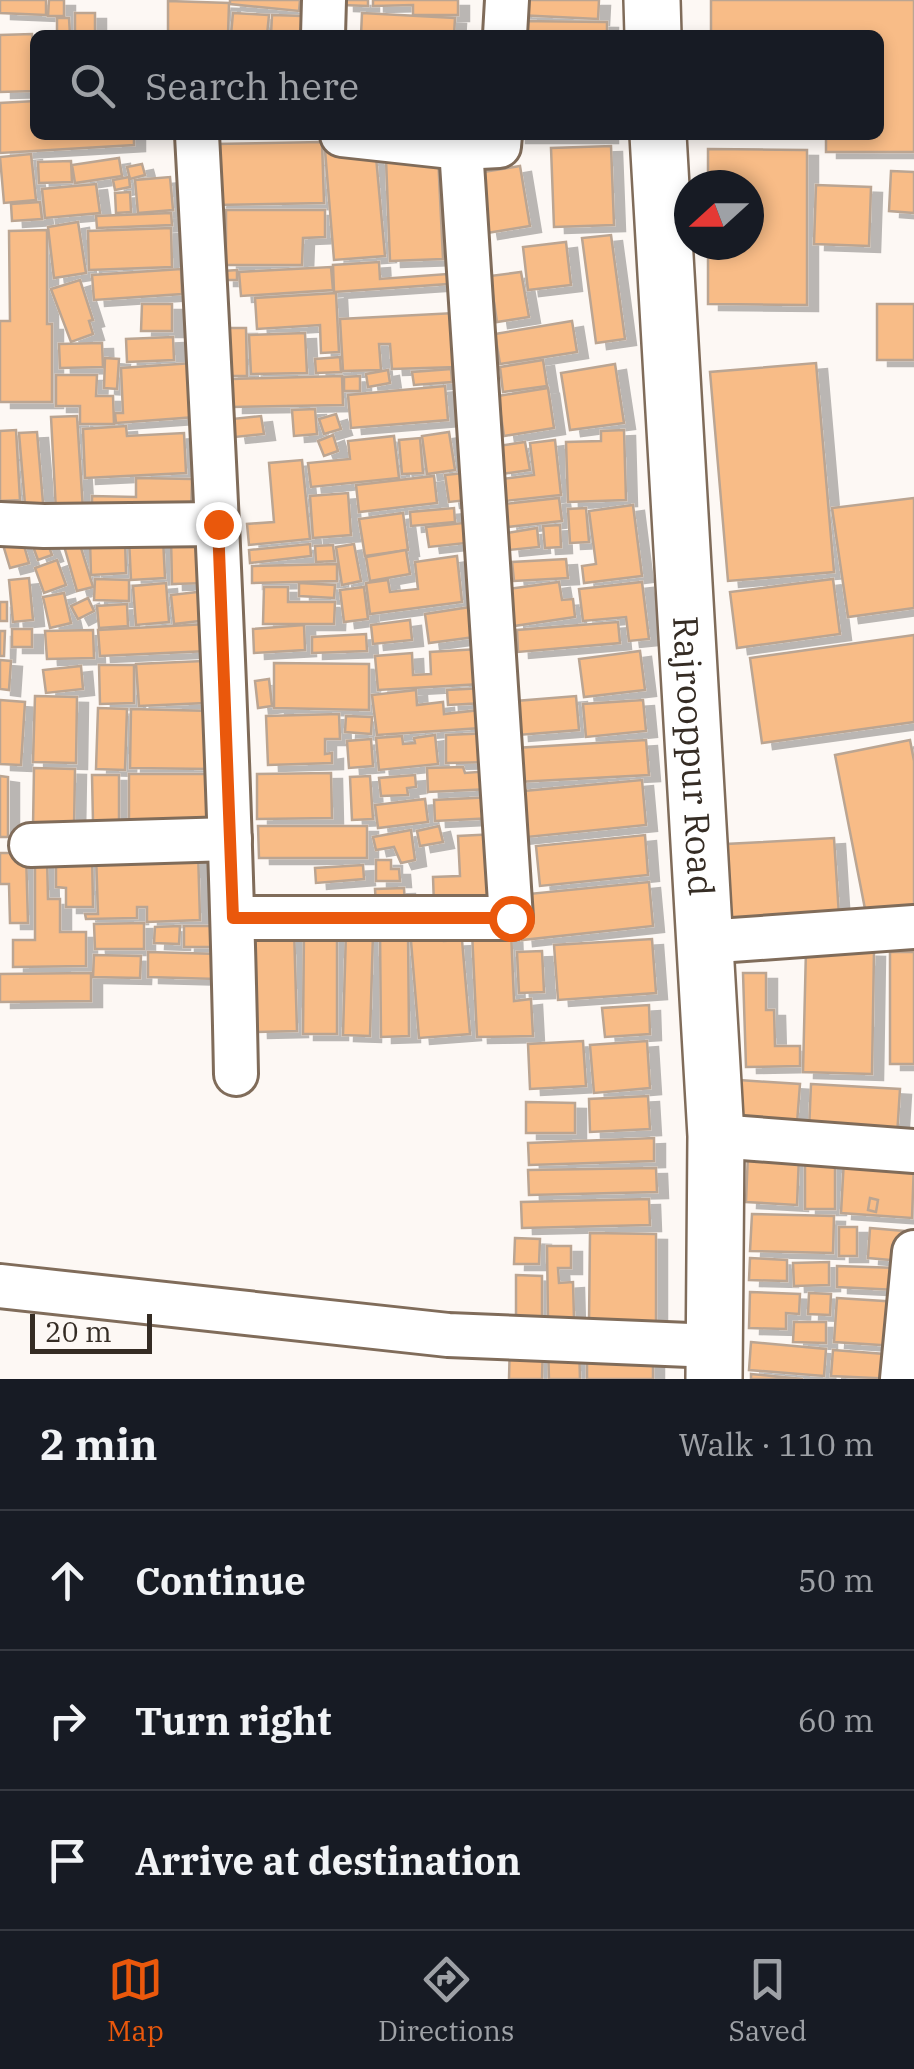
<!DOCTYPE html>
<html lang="en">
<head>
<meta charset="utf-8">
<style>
	body { margin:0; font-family:"IBM Plex Serif",serif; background:#20242c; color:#f1f3f6 }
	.compass { position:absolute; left:674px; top:170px; width:90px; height:90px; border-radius:50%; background:#171b24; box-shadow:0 5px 15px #0003; rotate:249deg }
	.scale { position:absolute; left:30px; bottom:25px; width:122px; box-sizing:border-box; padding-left:10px; border:5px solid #352c24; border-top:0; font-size:28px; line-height:35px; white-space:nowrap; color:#352c24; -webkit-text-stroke:8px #fdf8f4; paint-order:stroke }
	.stop { position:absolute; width:30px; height:30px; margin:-22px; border:8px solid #ea580c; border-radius:50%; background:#fff }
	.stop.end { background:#ea580c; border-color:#fff; box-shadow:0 2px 10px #0008 }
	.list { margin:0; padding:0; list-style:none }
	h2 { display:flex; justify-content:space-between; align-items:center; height:130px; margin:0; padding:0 40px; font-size:42px }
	h2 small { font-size:32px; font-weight:400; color:#9ea1a6 }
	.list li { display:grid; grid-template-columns:65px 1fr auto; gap:30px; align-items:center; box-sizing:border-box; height:140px; padding:0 40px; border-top:2px solid #363941 }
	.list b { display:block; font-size:38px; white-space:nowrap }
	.list em { font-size:32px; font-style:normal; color:#9ea1a6 }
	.icon { flex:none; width:55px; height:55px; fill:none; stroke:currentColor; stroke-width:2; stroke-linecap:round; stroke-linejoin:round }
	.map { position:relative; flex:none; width:914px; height:1379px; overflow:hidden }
	.search { position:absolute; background:#171b24; box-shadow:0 5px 15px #0003; left:30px; right:30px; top:30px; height:110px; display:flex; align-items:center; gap:25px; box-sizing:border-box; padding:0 35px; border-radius:15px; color:#9ea1a6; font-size:38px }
	.sheet { height:550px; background:#171b24 }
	nav { display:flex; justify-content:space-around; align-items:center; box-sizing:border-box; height:140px; border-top:2px solid #363941; background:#171b24; font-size:28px; color:#9ea1a6 }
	nav a { display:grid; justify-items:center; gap:5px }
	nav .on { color:#ea580c }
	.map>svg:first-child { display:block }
	.building { fill:#f8bc87; stroke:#bba592; stroke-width:2.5; filter:url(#shadow) }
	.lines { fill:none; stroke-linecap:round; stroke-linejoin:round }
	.street-casing { stroke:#806c5a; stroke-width:48 }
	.secondary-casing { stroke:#806c5a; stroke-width:60 }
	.street { stroke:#fff; stroke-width:42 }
	.secondary { stroke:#fff; stroke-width:55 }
	.route { stroke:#ea580c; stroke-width:12 }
	.labels { text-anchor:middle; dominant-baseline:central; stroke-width:8; stroke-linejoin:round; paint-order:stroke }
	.street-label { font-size:35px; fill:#352c24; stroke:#fdf8f4 }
</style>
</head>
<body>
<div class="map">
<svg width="914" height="1379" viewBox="0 0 914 1379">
	<defs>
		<filter id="shadow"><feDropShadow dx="11" dy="6" stdDeviation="0" flood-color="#0004"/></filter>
	</defs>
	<rect width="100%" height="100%" fill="#fdf8f4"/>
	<g class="building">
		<path d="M 0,0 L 46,0 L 46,15 L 0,13 Z"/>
		<path d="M 49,0 L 64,0 L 64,16 L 48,16 Z"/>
		<path d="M 230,0 L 300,0 L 299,11 L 230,4 Z"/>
		<path d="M 343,0 L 368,0 L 368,6 L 343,5 Z"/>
		<path d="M 373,0 L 458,0 L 458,15 L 413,15 L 413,5 L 373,6 Z"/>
		<path d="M 518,0 L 599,0 L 598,19 L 517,15 Z"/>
		<path d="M 711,0 L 914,0 L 914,152 L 826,152 L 826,135 L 879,135 L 879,35 L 711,35 Z"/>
		<path d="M 168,1 L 229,3 L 228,35 L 168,35 Z"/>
		<rect x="75" y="13" width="20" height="22"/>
		<path d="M 233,13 L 269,15 L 267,35 L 231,35 Z"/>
		<path d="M 362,13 L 455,18 L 454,35 L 361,35 Z"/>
		<path d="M 272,15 L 303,16 L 303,35 L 271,35 Z"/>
		<path d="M 57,18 L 69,18 L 70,35 L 57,35 Z"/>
		<path d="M 516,21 L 607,22 L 607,35 L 516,35 Z"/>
		<path d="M 32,34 L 35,91 L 0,92 L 0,35 Z"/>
		<path d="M 35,101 L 35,135 L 134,135 L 134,145 L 0,153 L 0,103 Z"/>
		<rect x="515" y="135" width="92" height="2"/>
		<path d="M 322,142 L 324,203 L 216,205 L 215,144 Z"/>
		<path d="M 375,146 L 385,256 L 334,260 L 325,150 Z"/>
		<path d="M 611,146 L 614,225 L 554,227 L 551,148 Z"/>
		<path d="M 708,149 L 807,150 L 807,305 L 708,304 L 708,245 L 749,245 L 749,185 L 708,185 Z"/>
		<path d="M 31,154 L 36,200 L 4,203 L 0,157 Z"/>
		<path d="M 438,156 L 443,259 L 390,261 L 386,159 Z"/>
		<path d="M 119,158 L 122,176 L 75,183 L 72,165 Z"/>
		<path d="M 71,161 L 72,182 L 39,183 L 38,162 Z"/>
		<path d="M 142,164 L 145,175 L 130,179 L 127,167 Z"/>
		<path d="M 520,166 L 530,226 L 487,233 L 477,173 Z"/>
		<path d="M 891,171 L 914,172 L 914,213 L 889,211 Z"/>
		<path d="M 129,177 L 130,187 L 115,190 L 113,180 Z"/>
		<path d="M 170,177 L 173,210 L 138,213 L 135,180 Z"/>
		<path d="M 96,184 L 100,213 L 45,218 L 42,189 Z"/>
		<path d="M 816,185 L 871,187 L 869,246 L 814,244 Z"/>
		<path d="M 130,192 L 131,212 L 116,213 L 115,193 Z"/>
		<path d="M 40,202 L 42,219 L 12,221 L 11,204 Z"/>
		<path d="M 226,210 L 325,210 L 325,237 L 303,238 L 302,265 L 226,265 Z"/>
		<path d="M 171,213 L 172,225 L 97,228 L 96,216 Z"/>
		<path d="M 78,222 L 86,273 L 54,278 L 48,227 Z"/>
		<path d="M 171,228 L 172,267 L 89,270 L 88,231 Z"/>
		<path d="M 47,230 L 47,324 L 52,324 L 52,402 L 0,402 L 0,321 L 10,321 L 9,231 Z"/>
		<path d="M 611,235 L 625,339 L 596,343 L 582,238 Z"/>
		<path d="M 566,242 L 571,285 L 528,290 L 523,247 Z"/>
		<path d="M 379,262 L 380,279 L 447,274 L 448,284 L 334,292 L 333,265 Z"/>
		<path d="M 331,267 L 333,290 L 241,296 L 239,272 Z"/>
		<path d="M 181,269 L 182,294 L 94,300 L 92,275 Z"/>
		<path d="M 237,270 L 237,280 L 223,280 L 223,271 Z"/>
		<path d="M 521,272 L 529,317 L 497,322 L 490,276 Z"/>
		<path d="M 80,280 L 93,320 L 89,321 L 93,334 L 71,342 L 51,289 Z"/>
		<path d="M 336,293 L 339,352 L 321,353 L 320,325 L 257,329 L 255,298 Z"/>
		<path d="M 142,304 L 172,304 L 172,331 L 141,331 Z"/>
		<rect x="877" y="304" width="37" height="56"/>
		<path d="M 455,313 L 457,367 L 392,369 L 390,344 L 379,344 L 381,370 L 343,371 L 340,319 Z"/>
		<path d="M 572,321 L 577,352 L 500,364 L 495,334 Z"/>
		<path d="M 228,328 L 246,328 L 247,376 L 228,376 Z"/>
		<path d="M 305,333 L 307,373 L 251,374 L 249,335 Z"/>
		<path d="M 173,337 L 174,360 L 127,362 L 126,339 Z"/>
		<path d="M 102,343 L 103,367 L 60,368 L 59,344 Z"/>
		<path d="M 340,357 L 341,372 L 316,373 L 315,359 Z"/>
		<path d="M 105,358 L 119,359 L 117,389 L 104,388 Z"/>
		<path d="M 543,360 L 547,386 L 503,392 L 500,367 Z"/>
		<path d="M 193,363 L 196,417 L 116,423 L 115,413 L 123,413 L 121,368 Z"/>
		<path d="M 816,363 L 834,572 L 728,581 L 710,372 Z"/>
		<path d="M 615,364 L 624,423 L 570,430 L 561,373 Z"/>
		<path d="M 451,369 L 452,382 L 414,385 L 412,372 Z"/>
		<path d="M 388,370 L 390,383 L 368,387 L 366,374 Z"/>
		<path d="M 56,375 L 97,375 L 96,396 L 113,396 L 114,424 L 80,424 L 80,406 L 56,406 Z"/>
		<path d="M 342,376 L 343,405 L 232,407 L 232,379 Z"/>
		<path d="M 360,376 L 360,391 L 344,391 L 344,377 Z"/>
		<path d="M 445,386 L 448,420 L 351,428 L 348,395 Z"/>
		<path d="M 548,388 L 554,428 L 504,436 L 498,396 Z"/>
		<path d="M 315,409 L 317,434 L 294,436 L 292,410 Z"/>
		<path d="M 336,414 L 341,429 L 324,434 L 319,419 Z"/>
		<path d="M 77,416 L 83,510 L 56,511 L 51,417 Z"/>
		<path d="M 261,416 L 264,434 L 235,437 L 232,419 Z"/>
		<path d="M 126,426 L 127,436 L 184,433 L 186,473 L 85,478 L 83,429 Z"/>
		<path d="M 16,430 L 20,500 L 0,501 L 0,431 Z"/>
		<path d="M 624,430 L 626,500 L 568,502 L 566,442 L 601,441 L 601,431 Z"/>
		<path d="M 37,432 L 43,503 L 25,504 L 19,433 Z"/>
		<path d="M 449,432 L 455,470 L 427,474 L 422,436 Z"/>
		<path d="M 333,435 L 338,451 L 324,456 L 318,441 Z"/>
		<path d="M 394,436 L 399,478 L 311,487 L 308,463 L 350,459 L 348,441 Z"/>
		<path d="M 420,438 L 423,473 L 402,474 L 399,440 Z"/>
		<path d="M 555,440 L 561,495 L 505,501 L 502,479 L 534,475 L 530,443 Z"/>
		<path d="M 525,442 L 530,470 L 502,474 L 498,446 Z"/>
		<path d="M 302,460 L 310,539 L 249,545 L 247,524 L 274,522 L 269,463 Z"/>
		<path d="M 464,473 L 468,500 L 449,502 L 445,475 Z"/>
		<path d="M 434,476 L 437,503 L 359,512 L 356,485 Z"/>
		<path d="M 136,478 L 192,479 L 191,510 L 92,508 L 92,496 L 136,497 Z"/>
		<path d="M 348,493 L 351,535 L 313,538 L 310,496 Z"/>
		<path d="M 559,498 L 562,521 L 507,527 L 504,504 Z"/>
		<path d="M 914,498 L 914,608 L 848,617 L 832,508 Z"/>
		<path d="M 633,505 L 642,576 L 584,583 L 582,566 L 596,564 L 589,511 Z"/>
		<path d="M 454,508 L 455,522 L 411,526 L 410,512 Z"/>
		<path d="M 586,508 L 589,542 L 570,543 L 568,509 Z"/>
		<path d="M 403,513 L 408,550 L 365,556 L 359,519 Z"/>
		<path d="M 463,523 L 466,543 L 429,547 L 426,527 Z"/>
		<path d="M 560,525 L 561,547 L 545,548 L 543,526 Z"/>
		<path d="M 537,528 L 539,547 L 509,550 L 507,533 Z"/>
		<path d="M 20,532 L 29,563 L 10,568 L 1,538 Z"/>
		<path d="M 77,535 L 93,587 L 77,591 L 62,539 Z"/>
		<path d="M 45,536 L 52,555 L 38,560 L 31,541 Z"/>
		<path d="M 207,536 L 208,583 L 172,584 L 171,537 Z"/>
		<path d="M 163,538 L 165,578 L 131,580 L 129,539 Z"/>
		<path d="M 125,540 L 126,573 L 91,575 L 90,541 Z"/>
		<path d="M 310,544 L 311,556 L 250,563 L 249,550 Z"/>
		<path d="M 354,544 L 361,581 L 342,585 L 336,547 Z"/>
		<path d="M 333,545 L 335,561 L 316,562 L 315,546 Z"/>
		<path d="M 406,550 L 410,574 L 370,581 L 366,557 Z"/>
		<path d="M 457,556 L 462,602 L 370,614 L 366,583 L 388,580 L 390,592 L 418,589 L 415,562 Z"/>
		<path d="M 566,559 L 568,578 L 514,581 L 512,562 Z"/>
		<path d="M 57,560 L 66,585 L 44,593 L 35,568 Z"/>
		<path d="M 337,564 L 337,581 L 252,583 L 252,566 Z"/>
		<path d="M 29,578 L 33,620 L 13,622 L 9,580 Z"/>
		<path d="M 95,579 L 129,580 L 129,601 L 94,600 Z"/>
		<path d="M 833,579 L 840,634 L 737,648 L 730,592 Z"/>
		<path d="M 559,582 L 562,600 L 573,599 L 575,617 L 514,626 L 508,589 Z"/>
		<path d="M 642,582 L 649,639 L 629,641 L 626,617 L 583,621 L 579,589 Z"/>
		<path d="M 166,583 L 169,622 L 136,625 L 133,586 Z"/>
		<path d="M 299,583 L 335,585 L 334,598 L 299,596 Z"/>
		<path d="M 264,587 L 288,587 L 288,602 L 335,602 L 334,624 L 263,624 Z"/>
		<path d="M 364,587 L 368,619 L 344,622 L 340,590 Z"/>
		<path d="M 206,591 L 208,620 L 174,624 L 171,595 Z"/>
		<path d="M 64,593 L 71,623 L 50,628 L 43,597 Z"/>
		<path d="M 88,598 L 94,611 L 78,619 L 71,606 Z"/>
		<rect x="0" y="602" width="7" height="19"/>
		<path d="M 127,604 L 128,626 L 99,628 L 97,606 Z"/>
		<path d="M 470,607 L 475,637 L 429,643 L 425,614 Z"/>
		<path d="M 410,620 L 412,640 L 373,644 L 371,625 Z"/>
		<path d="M 618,622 L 620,643 L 518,652 L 517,630 Z"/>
		<path d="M 207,624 L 208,651 L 100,656 L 98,630 Z"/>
		<path d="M 304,625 L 305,650 L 254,653 L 253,629 Z"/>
		<rect x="12" y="629" width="20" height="18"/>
		<path d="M 93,630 L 94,658 L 47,659 L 45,631 Z"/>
		<path d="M 0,631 L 5,631 L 4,656 L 0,656 Z"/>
		<path d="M 366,634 L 367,651 L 312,653 L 312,637 Z"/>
		<path d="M 914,635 L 914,722 L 762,743 L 750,658 Z"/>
		<path d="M 478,649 L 481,684 L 378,690 L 375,656 L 412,653 L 413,675 L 431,674 L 430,652 Z"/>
		<path d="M 640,651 L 645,690 L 584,697 L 579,659 Z"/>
		<path d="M 0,660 L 11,661 L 9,690 L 0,689 Z"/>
		<path d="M 203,661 L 205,703 L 139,706 L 136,664 Z"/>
		<path d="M 274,663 L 369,664 L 369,710 L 274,708 Z"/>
		<path d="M 99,665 L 134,665 L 134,703 L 100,704 Z"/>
		<path d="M 81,666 L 83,689 L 46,693 L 43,670 Z"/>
		<path d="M 269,679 L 272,706 L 258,708 L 255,681 Z"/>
		<path d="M 484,688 L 485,703 L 448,705 L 447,690 Z"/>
		<path d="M 416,690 L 417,705 L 443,702 L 444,714 L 480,710 L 481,728 L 377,735 L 372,695 Z"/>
		<path d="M 35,696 L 77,697 L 76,763 L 33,762 Z"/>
		<path d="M 576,696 L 579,730 L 518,735 L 516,701 Z"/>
		<path d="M 0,700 L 25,702 L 21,765 L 0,764 Z"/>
		<path d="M 643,700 L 646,731 L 586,737 L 583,704 Z"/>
		<path d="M 98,708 L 127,709 L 125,770 L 96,769 Z"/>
		<path d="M 131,709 L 212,711 L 212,769 L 130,768 Z"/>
		<path d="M 339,714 L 340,739 L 325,739 L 325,754 L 332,753 L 332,763 L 268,765 L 266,716 Z"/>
		<path d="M 346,716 L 372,717 L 371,734 L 345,732 Z"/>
		<path d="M 492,733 L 492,762 L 446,763 L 446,735 Z"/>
		<path d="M 435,735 L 438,764 L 379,770 L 376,738 L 402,736 L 403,744 L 415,743 L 414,738 Z"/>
		<path d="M 371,739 L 373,766 L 349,768 L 347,741 Z"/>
		<path d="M 646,740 L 649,775 L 517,782 L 515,748 Z"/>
		<path d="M 910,740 L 914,761 L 914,905 L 866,914 L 835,755 Z"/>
		<path d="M 463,767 L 465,773 L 490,771 L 491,789 L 428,792 L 427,768 Z"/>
		<path d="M 34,768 L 75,769 L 74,828 L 33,827 Z"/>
		<path d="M 331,773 L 332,818 L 257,819 L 257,774 Z"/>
		<path d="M 129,774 L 207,774 L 207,826 L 129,825 Z"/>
		<path d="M 92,775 L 119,775 L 119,823 L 93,822 Z"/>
		<path d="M 415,775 L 416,787 L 407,788 L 408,795 L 381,796 L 379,778 Z"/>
		<path d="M 0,776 L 8,777 L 8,837 L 0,837 Z"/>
		<path d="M 370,776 L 373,819 L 352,820 L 350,777 Z"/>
		<path d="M 642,780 L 646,825 L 517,838 L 513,792 Z"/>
		<path d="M 493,797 L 494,818 L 435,821 L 434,800 Z"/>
		<path d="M 425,799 L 428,822 L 378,828 L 375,805 Z"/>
		<path d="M 258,826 L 367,826 L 367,858 L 259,858 Z"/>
		<path d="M 439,826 L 443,842 L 420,846 L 417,831 Z"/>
		<path d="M 411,830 L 415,860 L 401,863 L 394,847 L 376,850 L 373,837 Z"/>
		<path d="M 496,834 L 499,903 L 434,905 L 433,877 L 460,876 L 458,836 Z"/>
		<path d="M 645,835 L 648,875 L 540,886 L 536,846 Z"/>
		<path d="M 834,838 L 839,916 L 731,923 L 726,844 Z"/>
		<path d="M 198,851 L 200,920 L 147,922 L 147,907 L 137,907 L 137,918 L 86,919 L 85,914 L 98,914 L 96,854 Z"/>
		<path d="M 0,853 L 26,853 L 28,923 L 10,923 L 9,884 L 0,884 Z"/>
		<path d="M 92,854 L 93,907 L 66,907 L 66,888 L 56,887 L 56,863 Z"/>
		<path d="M 35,857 L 47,857 L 48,899 L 60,899 L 60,932 L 86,932 L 86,966 L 13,967 L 13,940 L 35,940 Z"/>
		<path d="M 376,860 L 391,860 L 391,869 L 399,869 L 400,881 L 376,881 Z"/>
		<path d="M 363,865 L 364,879 L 316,883 L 315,868 Z"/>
		<path d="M 649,882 L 653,926 L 522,940 L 518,895 Z"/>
		<path d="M 404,888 L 405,904 L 376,906 L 375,889 Z"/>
		<path d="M 144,923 L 144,949 L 95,949 L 94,924 Z"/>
		<path d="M 180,926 L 179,944 L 154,943 L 155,927 Z"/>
		<rect x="184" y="926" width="33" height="21"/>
		<path d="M 443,927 L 444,941 L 462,940 L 470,1034 L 419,1038 L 410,929 Z"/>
		<path d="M 294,928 L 297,1031 L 257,1032 L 254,929 Z"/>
		<path d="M 304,929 L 337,930 L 337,1034 L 303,1034 Z"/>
		<path d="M 408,930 L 409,1036 L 381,1037 L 380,931 Z"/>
		<path d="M 511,931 L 514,1001 L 531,999 L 533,1036 L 477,1037 L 472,932 Z"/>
		<path d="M 346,932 L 373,933 L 370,1036 L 343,1035 Z"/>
		<path d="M 652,939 L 656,993 L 558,1000 L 554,945 Z"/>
		<path d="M 806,949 L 874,951 L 872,1074 L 803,1072 Z"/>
		<path d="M 542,951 L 544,992 L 519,993 L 517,952 Z"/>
		<path d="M 148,952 L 218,954 L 217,979 L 148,977 Z"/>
		<rect x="890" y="952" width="24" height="112"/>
		<path d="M 94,955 L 141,956 L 140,978 L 93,977 Z"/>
		<path d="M 91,973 L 91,1001 L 0,1002 L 0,974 Z"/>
		<path d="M 743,973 L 766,973 L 766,1010 L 774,1010 L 775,1046 L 800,1046 L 800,1066 L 746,1067 Z"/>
		<path d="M 649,1005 L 650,1034 L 605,1037 L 602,1008 Z"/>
		<path d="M 583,1041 L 586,1086 L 530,1089 L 528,1044 Z"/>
		<path d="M 647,1041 L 650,1088 L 594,1093 L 590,1045 Z"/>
		<path d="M 739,1080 L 800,1084 L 796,1136 L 736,1131 Z"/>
		<path d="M 811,1084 L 900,1089 L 897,1136 L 809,1131 Z"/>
		<path d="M 648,1096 L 650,1129 L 590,1132 L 589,1099 Z"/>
		<path d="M 526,1102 L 575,1103 L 575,1133 L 526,1133 Z"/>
		<path d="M 654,1138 L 654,1161 L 529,1165 L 528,1143 Z"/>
		<path d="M 748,1153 L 799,1156 L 797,1205 L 746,1202 Z"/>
		<path d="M 844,1159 L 914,1163 L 912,1218 L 841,1213 Z"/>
		<path d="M 805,1161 L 835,1162 L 835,1209 L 805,1209 Z"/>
		<path d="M 656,1168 L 657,1192 L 529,1195 L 528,1170 Z"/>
		<path d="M 870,1198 L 878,1200 L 876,1212 L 868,1210 Z"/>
		<path d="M 649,1199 L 650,1225 L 522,1228 L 521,1202 Z"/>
		<path d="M 752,1214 L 834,1216 L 833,1253 L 750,1251 Z"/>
		<rect x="839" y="1227" width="18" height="29"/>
		<path d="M 870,1228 L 904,1231 L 902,1261 L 868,1258 Z"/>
		<path d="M 590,1233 L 656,1234 L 656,1324 L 589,1323 Z"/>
		<path d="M 515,1238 L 540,1239 L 539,1264 L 514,1264 Z"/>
		<path d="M 547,1246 L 571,1246 L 571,1268 L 558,1268 L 559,1283 L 573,1282 L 574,1319 L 548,1319 Z"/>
		<path d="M 750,1258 L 787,1260 L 787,1281 L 749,1280 Z"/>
		<path d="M 829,1262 L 829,1285 L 794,1286 L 793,1263 Z"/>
		<path d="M 837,1266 L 899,1268 L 897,1290 L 837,1287 Z"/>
		<path d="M 516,1275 L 542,1276 L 542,1319 L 516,1319 Z"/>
		<path d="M 750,1292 L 800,1294 L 799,1314 L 786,1313 L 786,1329 L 749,1328 Z"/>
		<path d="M 809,1293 L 831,1294 L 830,1315 L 808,1314 Z"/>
		<path d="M 837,1298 L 899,1302 L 896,1346 L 834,1342 Z"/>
		<path d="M 794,1322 L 826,1322 L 826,1343 L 793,1342 Z"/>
		<path d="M 653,1335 L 653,1379 L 587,1379 L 587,1336 Z"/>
		<path d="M 510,1340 L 543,1341 L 542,1379 L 509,1379 Z"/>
		<path d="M 751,1342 L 826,1349 L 824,1376 L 749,1370 Z"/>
		<path d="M 579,1344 L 580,1379 L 549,1379 L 548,1345 Z"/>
		<path d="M 833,1350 L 898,1355 L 896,1379 L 831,1376 Z"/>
		<path d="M 751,1374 L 803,1379 L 751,1379 Z"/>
	</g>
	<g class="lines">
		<g class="street-casing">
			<g id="street">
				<path d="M 323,35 L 324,0"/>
				<path d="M 505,35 L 507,0"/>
				<path d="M 197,135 C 214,448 230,761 236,1074"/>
				<path d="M 342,135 L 461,148 L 499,146 L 500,135"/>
				<path d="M 0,524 L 44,526 L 217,524"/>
				<path d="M 31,845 L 230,839"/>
				<path d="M 233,918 L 511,918 L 461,148"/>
				<path d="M 704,942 L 914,927"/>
				<path d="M 716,1136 L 914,1151"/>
				<path d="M 0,1286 L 448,1335 L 714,1346"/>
				<path d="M 902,1379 L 914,1252"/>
			</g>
		</g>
		<g class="secondary-casing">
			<g id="secondary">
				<path d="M 652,0 L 653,35"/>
				<path id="s1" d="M 658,135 L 716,1136 L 714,1379"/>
			</g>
		</g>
		<use href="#street" class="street"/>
		<use href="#secondary" class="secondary"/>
	</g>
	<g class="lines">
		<path class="route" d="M 218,524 L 233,918 L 511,918"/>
	</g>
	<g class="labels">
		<g class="street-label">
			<text stroke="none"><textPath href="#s1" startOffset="622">Rajrooppur Road</textPath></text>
		</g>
	</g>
</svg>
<svg class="compass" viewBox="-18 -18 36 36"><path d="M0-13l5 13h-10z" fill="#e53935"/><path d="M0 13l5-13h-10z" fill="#9ea1a6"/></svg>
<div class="scale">20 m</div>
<div class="stop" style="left:511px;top:918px"></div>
<div class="stop end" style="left:218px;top:524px"></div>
<div class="search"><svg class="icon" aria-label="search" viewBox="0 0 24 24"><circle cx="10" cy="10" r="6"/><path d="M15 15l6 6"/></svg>Search here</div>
</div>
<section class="sheet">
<h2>2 min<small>Walk · 110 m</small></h2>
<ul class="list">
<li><svg class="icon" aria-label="ahead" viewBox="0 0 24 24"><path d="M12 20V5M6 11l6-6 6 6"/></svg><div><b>Continue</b></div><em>50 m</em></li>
<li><svg class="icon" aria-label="right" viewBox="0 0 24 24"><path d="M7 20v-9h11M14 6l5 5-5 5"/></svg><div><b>Turn right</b></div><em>60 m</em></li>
<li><svg class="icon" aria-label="arrive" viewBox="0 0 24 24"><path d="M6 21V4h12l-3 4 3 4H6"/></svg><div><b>Arrive at destination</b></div></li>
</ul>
</section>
<nav>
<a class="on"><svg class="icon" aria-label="map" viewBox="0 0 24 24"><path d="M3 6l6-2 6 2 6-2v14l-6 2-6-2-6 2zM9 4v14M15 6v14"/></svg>Map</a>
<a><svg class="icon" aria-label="directions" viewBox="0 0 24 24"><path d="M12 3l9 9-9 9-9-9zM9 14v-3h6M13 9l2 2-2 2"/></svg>Directions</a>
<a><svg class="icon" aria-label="saved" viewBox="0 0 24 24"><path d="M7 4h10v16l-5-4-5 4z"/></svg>Saved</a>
</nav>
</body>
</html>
